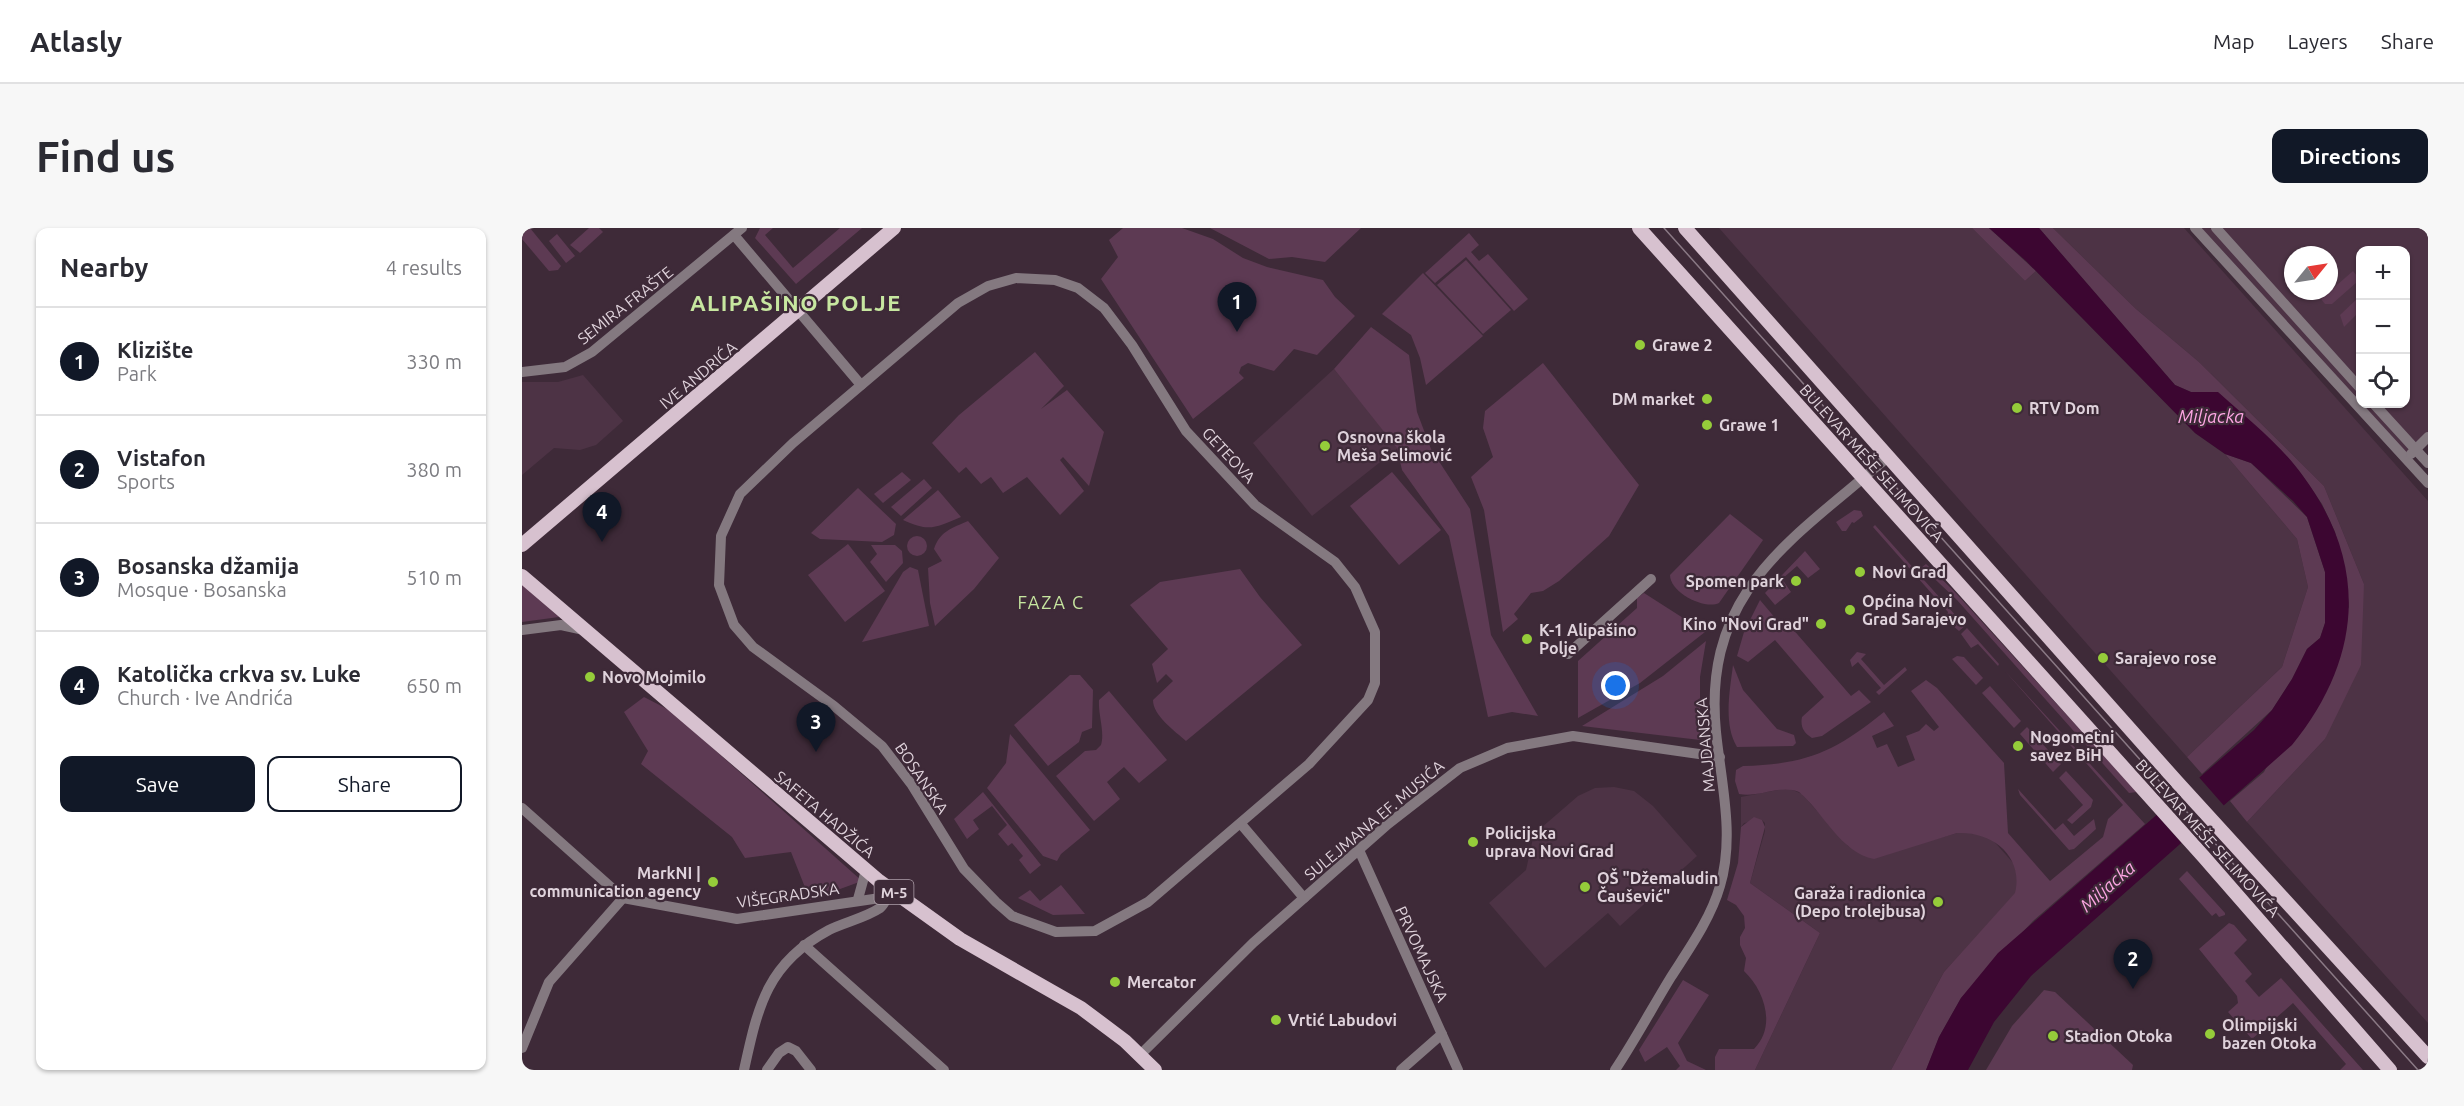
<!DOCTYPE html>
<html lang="en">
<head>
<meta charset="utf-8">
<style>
	body { margin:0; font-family:Ubuntu,sans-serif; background:#f7f7f7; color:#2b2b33 }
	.controls { position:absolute; right:18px; top:18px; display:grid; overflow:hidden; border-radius:12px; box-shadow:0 2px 4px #0004 }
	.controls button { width:54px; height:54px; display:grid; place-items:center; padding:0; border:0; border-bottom:2px solid #e1e1e2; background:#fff; color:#2b2b33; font:30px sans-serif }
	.compass { position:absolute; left:1762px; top:18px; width:54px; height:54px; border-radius:50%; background:#fff; box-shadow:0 2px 4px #0004; rotate:60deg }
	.you { position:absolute; left:1094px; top:458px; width:21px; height:21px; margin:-15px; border:4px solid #fff; border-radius:50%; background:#1a73e8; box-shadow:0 0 0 9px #1a73e833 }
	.badge { display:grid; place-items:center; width:39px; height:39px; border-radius:50%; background:#111827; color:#fff; font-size:20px; font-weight:700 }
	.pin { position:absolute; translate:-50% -50px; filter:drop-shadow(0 2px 3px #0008) }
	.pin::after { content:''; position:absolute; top:32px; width:21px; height:18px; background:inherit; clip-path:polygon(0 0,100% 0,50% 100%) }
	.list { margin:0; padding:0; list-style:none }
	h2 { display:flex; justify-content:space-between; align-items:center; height:78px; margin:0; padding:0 24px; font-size:26px }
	h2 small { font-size:20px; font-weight:400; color:#7c7c81 }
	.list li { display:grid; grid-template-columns:39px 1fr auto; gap:18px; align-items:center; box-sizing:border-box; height:108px; padding:0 24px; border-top:2px solid #e1e1e2 }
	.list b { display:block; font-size:22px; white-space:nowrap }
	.list p { margin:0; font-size:20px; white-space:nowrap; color:#7c7c81 }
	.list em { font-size:20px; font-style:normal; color:#7c7c81 }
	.actions { display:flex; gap:12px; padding:18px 24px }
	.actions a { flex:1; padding:14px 0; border:2px solid #111827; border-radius:12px; text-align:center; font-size:21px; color:#111827 }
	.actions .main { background:#111827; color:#fff }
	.icon { flex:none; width:33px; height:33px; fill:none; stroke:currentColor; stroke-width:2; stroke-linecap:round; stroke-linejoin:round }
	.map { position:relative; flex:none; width:1906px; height:842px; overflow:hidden; border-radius:12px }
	header { display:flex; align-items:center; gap:36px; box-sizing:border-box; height:84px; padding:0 30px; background:#fff; border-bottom:2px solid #e1e1e2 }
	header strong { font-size:28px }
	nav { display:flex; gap:33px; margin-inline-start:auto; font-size:21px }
	.intro { display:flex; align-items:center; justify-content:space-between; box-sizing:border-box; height:144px; padding:0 36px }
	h1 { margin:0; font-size:42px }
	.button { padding:15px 27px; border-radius:12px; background:#111827; color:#fff; font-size:21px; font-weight:700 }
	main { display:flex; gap:36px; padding:0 36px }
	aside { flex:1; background:#fff; border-radius:12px; box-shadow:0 2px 4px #0004 }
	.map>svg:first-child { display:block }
	.built { fill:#4d3345; fill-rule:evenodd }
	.green { fill:#5d3a53 }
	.water { fill:#3c0631 }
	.pier { fill:#3e2a38 }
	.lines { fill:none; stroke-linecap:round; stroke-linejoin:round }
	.minor { stroke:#847980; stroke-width:10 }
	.major { stroke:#d7c1cf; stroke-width:14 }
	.tram { stroke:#8a7985; stroke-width:1.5 }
	.poi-dot { fill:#95cc3a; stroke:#3e2a38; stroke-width:2 }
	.labels { text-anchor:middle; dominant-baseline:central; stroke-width:4.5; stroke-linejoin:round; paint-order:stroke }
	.shield { fill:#3e2a38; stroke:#afa0aa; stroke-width:1.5 }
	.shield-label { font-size:15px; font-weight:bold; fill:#dfd2db }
	.street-label { font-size:16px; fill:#dfd2db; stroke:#3e2a38 }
	.poi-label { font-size:16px; font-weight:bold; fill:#dfd2db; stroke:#3e2a38; text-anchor:start }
	.water-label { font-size:18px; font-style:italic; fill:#fda6e3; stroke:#3e2a38 }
	.neighbourhood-label { font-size:18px; letter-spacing:1.5px; fill:#c7e7a0; stroke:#3e2a38 }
	.district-label { font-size:22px; font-weight:bold; letter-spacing:1.5px; fill:#c7e7a0; stroke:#3e2a38 }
</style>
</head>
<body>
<header>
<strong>Atlasly</strong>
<nav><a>Map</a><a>Layers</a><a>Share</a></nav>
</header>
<div class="intro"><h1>Find us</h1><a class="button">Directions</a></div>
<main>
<aside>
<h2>Nearby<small>4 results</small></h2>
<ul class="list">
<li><span class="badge">1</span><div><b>Klizište</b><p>Park</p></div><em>330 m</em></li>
<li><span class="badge">2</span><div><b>Vistafon</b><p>Sports</p></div><em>380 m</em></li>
<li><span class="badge">3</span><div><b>Bosanska džamija</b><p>Mosque · Bosanska</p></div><em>510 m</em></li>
<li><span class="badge">4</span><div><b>Katolička crkva sv. Luke</b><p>Church · Ive Andrića</p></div><em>650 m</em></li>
</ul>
<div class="actions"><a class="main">Save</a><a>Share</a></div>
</aside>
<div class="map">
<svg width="1906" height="842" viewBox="0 0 1906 842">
	<rect width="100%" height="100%" fill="#3e2a38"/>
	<g class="built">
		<path d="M 1197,0 L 1450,0 L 1503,53 L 1514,43 L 1673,205 L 1703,226 L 1775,311 L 1786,359 L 1760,439 L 1665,529 Z"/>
		<path d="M 1531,0 L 1662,0 L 1906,273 L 1906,795 L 1725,594 L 1803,511 L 1842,356 L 1802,258 L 1677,134 L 1614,81 Z"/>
		<path d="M 1676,0 L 1906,0 L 1906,211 L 1884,230 ZM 1838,22 L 1884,22 L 1884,176 L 1838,176 ZM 1771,27 L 1807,27 L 1807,63 L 1771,63 Z"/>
		<path d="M 812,141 L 876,220 L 790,288 L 731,215 Z"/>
		<path d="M 61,147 L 101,193 L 74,217 L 58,222 L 32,220 L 0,247 L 0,154 L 36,154 Z"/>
		<path d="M 1092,559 L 1112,563 L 1131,578 L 1175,628 L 1098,698 L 1086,685 L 1023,740 L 967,675 L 1004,642 L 1012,606 L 1056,568 L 1073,560 Z"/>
		<path d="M 1266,560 L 1280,566 L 1326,618 L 1359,627 L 1435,605 L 1449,604 L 1469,610 L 1493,637 L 1497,651 L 1494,665 L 1422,744 L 1369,842 L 1233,842 L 1298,705 L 1228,655 L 1243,603 L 1243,595 L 1240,592 L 1222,595 L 1219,599 L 1219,569 Z"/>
	</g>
	<g class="green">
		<path d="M 0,0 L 8,0 L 39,38 L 36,42 L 27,43 L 0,11 Z"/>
		<path d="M 67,0 L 77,0 L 81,4 L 58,25 L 48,17 Z"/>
		<path d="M 238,0 L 251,0 L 243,7 L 271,40 L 318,0 L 340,0 L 274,56 L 233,10 Z"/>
		<path d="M 601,0 L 660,0 L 691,11 L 721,30 L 745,39 L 801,52 L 813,69 L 833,88 L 795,127 L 772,121 L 752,143 L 726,135 L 719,139 L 717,145 L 722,150 L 671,191 L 579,51 L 596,29 L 587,12 Z"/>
		<path d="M 688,0 L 839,0 L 803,34 L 770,29 L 747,31 Z"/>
		<path d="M 1450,0 L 1467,0 L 1514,43 L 1503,53 Z"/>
		<path d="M 1517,0 L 1531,0 L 1614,81 L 1677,134 L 1802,258 L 1842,356 L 1839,437 L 1803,511 L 1725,594 L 1708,573 L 1742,544 L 1827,379 L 1823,343 L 1813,304 L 1800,276 L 1780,247 L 1759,222 L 1696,165 L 1669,164 L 1653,157 Z"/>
		<path d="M 947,5 L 957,17 L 949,24 L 957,33 L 966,26 L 1006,71 L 992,83 L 944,29 L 913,55 L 903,45 Z"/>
		<path d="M 35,6 L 53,28 L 44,35 L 27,13 Z"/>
		<path d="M 944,32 L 989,82 L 961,106 L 915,57 Z"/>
		<path d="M 1831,43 L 1835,48 L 1835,54 L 1810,76 L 1803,76 L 1799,71 Z"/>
		<path d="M 901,45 L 961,108 L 904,157 L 898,130 L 889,107 L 860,86 Z"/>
		<path d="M 1838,68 L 1838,83 L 1822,99 L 1818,87 Z"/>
		<path d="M 849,99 L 887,127 L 895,184 L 909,221 L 948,281 L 969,407 L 1016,488 L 990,484 L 966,489 L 927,308 L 880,242 L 875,220 L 812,141 Z"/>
		<path d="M 513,124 L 542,158 L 519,181 L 545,162 L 582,204 L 567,258 L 541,229 L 538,232 L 562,263 L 538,287 L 505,249 L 481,265 L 469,249 L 459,256 L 444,239 L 437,245 L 410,215 L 437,187 Z"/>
		<path d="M 1021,135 L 1117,257 L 1087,308 L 1037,353 L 1021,363 L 1009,365 L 992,386 L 996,391 L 981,404 L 962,282 L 949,249 L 971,229 L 961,200 L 963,183 Z"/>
		<path d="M 1703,226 L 1729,235 L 1785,289 L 1803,344 L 1803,395 L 1798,410 L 1785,421 L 1770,451 L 1750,482 L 1680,546 L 1665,529 L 1760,439 L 1786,359 L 1775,311 Z"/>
		<path d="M 380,244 L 389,252 L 361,275 L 352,266 Z"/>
		<path d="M 870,244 L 919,302 L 877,337 L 828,278 Z"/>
		<path d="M 402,251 L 410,260 L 379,288 L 369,279 Z"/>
		<path d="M 336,260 L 374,296 L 372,307 L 360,314 L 298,311 L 289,305 Z"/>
		<path d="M 416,262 L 439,289 C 413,300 407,304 381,292 Z"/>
		<path d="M 1332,282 L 1339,283 L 1341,288 L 1332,295 L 1330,294 L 1324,303 L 1320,303 L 1314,294 Z"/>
		<path d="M 1208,286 L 1241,312 L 1197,375 C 1183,382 1148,365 1148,347 Z"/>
		<path d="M 446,293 L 477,330 L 452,361 L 413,398 L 408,375 L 406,340 L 420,333 L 412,321 C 418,303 430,300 446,293 Z"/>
		<path d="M 1353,297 L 1443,398 L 1437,403 L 1424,392 L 1426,384 L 1351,299 Z"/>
		<circle cx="395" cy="318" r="10"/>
		<path d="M 326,316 L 363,363 L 323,394 L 286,347 Z"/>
		<path d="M 349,317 L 373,317 L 380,323 L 381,335 L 364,354 L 348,334 L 355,326 Z"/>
		<path d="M 1283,323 L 1298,341 L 1286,350 L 1275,338 L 1260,351 L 1269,364 L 1253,377 L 1243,365 Z"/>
		<path d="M 1404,336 L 1431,362 L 1615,564 L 1607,565 L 1435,372 L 1400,339 Z"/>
		<path d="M 388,339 L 396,342 L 407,398 L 340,414 L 381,344 Z"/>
		<path d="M 718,341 L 738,369 L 780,417 L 664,513 C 653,503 631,488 631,472 L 651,453 L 644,446 L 635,455 L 630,436 L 646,421 L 608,377 L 638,354 Z"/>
		<path d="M 0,356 L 37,389 L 0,394 Z"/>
		<path d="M 1122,365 L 1183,404 L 1118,455 L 1056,490 L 1056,433 L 1115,380 L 1115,370 Z"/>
		<path d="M 1238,372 L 1264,403 L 1269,399 L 1329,468 L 1337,462 L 1349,474 L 1300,508 L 1290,510 C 1282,505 1278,499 1280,489 L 1302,469 L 1253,412 L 1226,434 L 1215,428 L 1222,404 Z"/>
		<path d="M 1445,400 L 1477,436 L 1476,438 L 1456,416 L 1449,420 L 1439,406 Z"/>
		<path d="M 1184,413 L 1178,449 L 1178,512 L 1060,498 L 1141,448 Z"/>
		<path d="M 1335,424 L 1344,426 L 1339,431 L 1362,457 L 1383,439 L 1385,442 L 1357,467 L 1354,464 L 1359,460 L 1336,434 L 1330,439 L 1328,432 Z"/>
		<path d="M 1435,428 L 1442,429 L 1461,450 L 1454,457 L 1430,431 Z"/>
		<path d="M 1211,437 L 1221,462 L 1255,501 L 1272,507 L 1274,515 L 1271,518 L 1215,519 C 1201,496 1208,462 1211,437 Z"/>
		<path d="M 1483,443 L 1623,596 L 1511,693 L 1439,770 L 1417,809 L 1404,842 L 1369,842 L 1422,744 L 1493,665 C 1502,628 1470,603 1435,605 L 1352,631 C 1319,625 1301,584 1277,564 C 1257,556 1238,570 1217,566 L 1213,553 L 1214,542 L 1221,538 C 1286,536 1312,524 1362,484 L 1372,498 L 1350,508 L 1355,520 L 1365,516 L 1376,539 L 1393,532 L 1384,508 L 1397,503 L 1404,496 L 1412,503 L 1417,499 L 1389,463 L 1404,452 L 1415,460 L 1482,535 L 1486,605 L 1528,653 L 1581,609 L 1586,591 L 1601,577 Z"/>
		<path d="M 548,447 L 558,447 L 571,462 L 570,500 L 560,504 L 557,514 L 526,538 L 492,497 Z"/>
		<path d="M 1468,458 L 1499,493 L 1492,500 L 1460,465 Z"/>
		<path d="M 587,463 L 645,532 L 617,555 L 602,539 L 585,554 L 598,571 L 572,593 L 534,548 L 563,523 L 574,522 L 579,517 C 583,504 576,487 577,472 Z"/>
		<path d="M 122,469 L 149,483 L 340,653 L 288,672 L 269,624 L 223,630 L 210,609 L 119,536 L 126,523 L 102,484 Z"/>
		<path d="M 1505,499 L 1539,536 L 1531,544 L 1498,506 Z"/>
		<path d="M 488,506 L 568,602 L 539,626 L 535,633 L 521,628 L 465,560 L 484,535 Z"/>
		<path d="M 1544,543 L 1571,572 L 1569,579 L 1550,596 L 1545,592 L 1561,577 L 1537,550 Z"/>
		<path d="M 1496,561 L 1533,602 L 1541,595 L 1552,608 L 1572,591 L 1574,601 L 1552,621 L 1547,622 L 1498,567 Z"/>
		<path d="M 461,564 L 519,637 L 508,646 L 497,632 L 501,628 L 490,615 L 486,618 L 476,606 L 485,597 L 470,578 L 451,592 L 457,601 L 445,611 L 432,591 Z"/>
		<path d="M 1232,589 L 1240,592 L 1243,599 L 1228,655 L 1298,705 L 1233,842 L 1193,842 L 1193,829 L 1197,821 L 1232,821 C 1255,798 1242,762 1222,743 L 1224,730 L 1218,717 L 1218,709 L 1223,700 L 1222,688 L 1214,677 L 1205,672 L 1216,635 L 1219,599 Z"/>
		<path d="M 1665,643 L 1703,685 L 1703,687 L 1697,689 L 1694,685 L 1690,688 L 1657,651 Z"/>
		<path d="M 539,657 L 563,686 L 531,687 L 496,670 L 508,662 L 518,673 Z"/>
		<path d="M 1707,695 L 1712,697 L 1725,712 L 1712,725 L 1730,746 L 1723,753 L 1737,769 L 1759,750 L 1841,842 L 1818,842 L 1824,836 L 1771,775 L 1730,811 L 1706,784 L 1716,775 L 1715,768 L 1677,721 Z"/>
		<path d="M 1161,752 L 1187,767 L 1156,815 L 1165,833 L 1184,842 L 1154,842 L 1158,838 L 1145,819 L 1123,834 L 1117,822 Z"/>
		<path d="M 1522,762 L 1533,764 L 1611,837 L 1610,842 L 1464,842 L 1490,798 Z"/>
	</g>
	<path class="water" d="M 1467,0 L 1517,0 L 1653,157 L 1669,164 L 1696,164 C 1726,191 1758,216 1781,248 C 1848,338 1839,432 1770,517 L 1509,748 L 1472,794 L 1446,842 L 1404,842 L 1417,809 L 1439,770 L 1476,725 L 1732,502 L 1750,482 L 1770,451 L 1785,421 L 1798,410 L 1803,395 L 1803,344 L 1785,289 L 1771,273 L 1729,235 L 1703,226 L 1673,205 L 1504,33 Z"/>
	<path class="pier" d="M 1675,547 L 1704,580 L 1662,618 L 1632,584 Z"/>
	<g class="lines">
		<g class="minor">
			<path d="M 1673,0 L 1906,255"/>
			<path d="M 1694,0 L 1838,160"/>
			<path d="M 212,7 L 339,157"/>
			<path d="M 494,50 L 533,52 L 556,60 L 582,80 L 610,117 L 664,203 L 733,277 L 813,334 L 833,359 L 853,404 L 853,455 L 846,472 L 787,536 L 626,674 L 573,703 L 534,704 L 490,688 L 474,674 L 442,641 L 390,557 L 360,518 L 312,478 L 231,419 L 212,397 L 197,357 L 199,308 L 218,266 L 271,215 L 436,75 L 466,58 Z"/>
			<path d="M 0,144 L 43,139 L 70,124 L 220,0"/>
			<path d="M 1852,176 L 1906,235"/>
			<path d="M 1889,226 L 1906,209"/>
			<path d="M 0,402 L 39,397 L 62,402"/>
			<path d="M 1046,426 L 1129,351"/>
			<path d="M 0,580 L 101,670 L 215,691 L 365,669"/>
			<path d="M 719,596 L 782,670"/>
			<path d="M 837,622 L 936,842"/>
			<path d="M 336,671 L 344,642"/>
			<path d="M 282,717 L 422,842"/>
			<path d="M 0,820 L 27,754 L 101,670"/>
			<path d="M 618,827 L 731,715 L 866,596 L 938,540 L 985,520 L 1051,508 L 1198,529"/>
			<path d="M 222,842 C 236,778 245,735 307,702 C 323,694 343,690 358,680 C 363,676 364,670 368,665"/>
			<path d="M 245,842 L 257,825 L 266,819 L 274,823 L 289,842"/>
			<path d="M 879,842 L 920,806"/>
			<path d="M 1093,842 C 1113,812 1130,780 1149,749 C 1167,721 1189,690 1198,658 C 1213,608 1199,554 1194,504 C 1180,361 1272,311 1367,228"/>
		</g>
		<g class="major">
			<path d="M 1117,0 L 1681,628 L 1868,842"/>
			<path d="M 1163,0 L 1655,554 L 1906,829"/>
			<path d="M 0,317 L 372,0"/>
			<path d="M 0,348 L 357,653 L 438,711 L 559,780 L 603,813 L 633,842"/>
		</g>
		<path class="tram" d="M 1142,0 L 1896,842"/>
	</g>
	<g class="poi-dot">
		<circle cx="1118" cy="117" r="6"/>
		<circle cx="1185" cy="171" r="6"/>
		<circle cx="1495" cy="180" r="6"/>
		<circle cx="1185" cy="197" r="6"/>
		<circle cx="803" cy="218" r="6"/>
		<circle cx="1338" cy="344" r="6"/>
		<circle cx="1274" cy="353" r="6"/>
		<circle cx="1328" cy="382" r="6"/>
		<circle cx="1299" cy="396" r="6"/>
		<circle cx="1005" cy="411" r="6"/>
		<circle cx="1581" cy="430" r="6"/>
		<circle cx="68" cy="449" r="6"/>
		<circle cx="1496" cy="518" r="6"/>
		<circle cx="951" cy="614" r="6"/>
		<circle cx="191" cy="654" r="6"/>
		<circle cx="1063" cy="659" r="6"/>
		<circle cx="1416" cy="674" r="6"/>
		<circle cx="593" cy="754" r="6"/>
		<circle cx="754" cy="792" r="6"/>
		<circle cx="1688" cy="806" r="6"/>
		<circle cx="1531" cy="808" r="6"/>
	</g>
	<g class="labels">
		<rect class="shield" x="352.5" y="652" width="39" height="24" rx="4.5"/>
		<g class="shield-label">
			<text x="372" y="664">M-5</text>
		</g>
		<g class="street-label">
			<text transform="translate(103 77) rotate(-38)">SEMIRA FRAŠTE</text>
			<text transform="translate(176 147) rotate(-40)">IVE ANDRIĆA</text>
			<text transform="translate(707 227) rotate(47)">GETEOVA</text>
			<text transform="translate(1350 235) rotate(48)">BULEVAR MEŠE SELIMOVIĆA</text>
			<text transform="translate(1183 517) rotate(-95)">MAJDANSKA</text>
			<text transform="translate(400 550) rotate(56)">BOSANSKA</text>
			<text transform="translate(303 586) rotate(40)">SAFETA HADŽIĆA</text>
			<text transform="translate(852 592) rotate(-40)">SULEJMANA EF. MUSIĆA</text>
			<text transform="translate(1686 610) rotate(48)">BULEVAR MEŠE SELIMOVIĆA</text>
			<text transform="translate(266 667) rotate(-8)">VIŠEGRADSKA</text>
			<text transform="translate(900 726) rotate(65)">PRVOMAJSKA</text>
		</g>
		<g class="poi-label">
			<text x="1130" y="117">Grawe 2</text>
			<text x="1173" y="171" text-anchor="end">DM market</text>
			<text x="1507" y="180">RTV Dom</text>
			<text x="1197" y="197">Grawe 1</text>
			<text x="815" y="209">Osnovna škola<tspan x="815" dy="18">Meša Selimović</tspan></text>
			<text x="1350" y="344">Novi Grad</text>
			<text x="1262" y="353" text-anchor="end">Spomen park</text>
			<text x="1340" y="373">Općina Novi<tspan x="1340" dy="18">Grad Sarajevo</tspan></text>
			<text x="1287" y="396" text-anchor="end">Kino "Novi Grad"</text>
			<text x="1017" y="402">K-1 Alipašino<tspan x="1017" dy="18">Polje</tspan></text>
			<text x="1593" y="430">Sarajevo rose</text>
			<text x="80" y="449">Novo Mojmilo</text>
			<text x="1508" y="509">Nogometni<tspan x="1508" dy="18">savez BiH</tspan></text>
			<text x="963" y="605">Policijska<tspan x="963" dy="18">uprava Novi Grad</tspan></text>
			<text x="179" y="645" text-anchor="end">MarkNI |<tspan x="179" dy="18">communication agency</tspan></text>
			<text x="1075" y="650">OŠ "Džemaludin<tspan x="1075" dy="18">Čaušević"</tspan></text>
			<text x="1404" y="665" text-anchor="end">Garaža i radionica<tspan x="1404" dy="18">(Depo trolejbusa)</tspan></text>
			<text x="605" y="754">Mercator</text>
			<text x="766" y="792">Vrtić Labudovi</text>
			<text x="1700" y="797">Olimpijski<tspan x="1700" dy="18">bazen Otoka</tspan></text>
			<text x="1543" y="808">Stadion Otoka</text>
		</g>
		<g class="water-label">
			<text x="1689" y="188">Miljacka</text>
			<text transform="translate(1585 658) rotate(-41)">Miljacka</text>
		</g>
		<g class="neighbourhood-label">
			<text x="529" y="374">FAZA C</text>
		</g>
		<g class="district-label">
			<text x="274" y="74">ALIPAŠINO POLJE</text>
		</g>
	</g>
</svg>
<div class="controls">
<button>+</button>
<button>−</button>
<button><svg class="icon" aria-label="locate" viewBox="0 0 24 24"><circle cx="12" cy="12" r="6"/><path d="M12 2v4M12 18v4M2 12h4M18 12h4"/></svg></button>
</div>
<svg class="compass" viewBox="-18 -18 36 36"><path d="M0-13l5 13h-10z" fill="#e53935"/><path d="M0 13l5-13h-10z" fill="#7c7c81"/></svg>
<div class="you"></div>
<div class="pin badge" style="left:715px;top:104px">1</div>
<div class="pin badge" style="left:1611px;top:761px">2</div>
<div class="pin badge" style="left:294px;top:524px">3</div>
<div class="pin badge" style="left:80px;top:314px">4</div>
</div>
</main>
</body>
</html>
